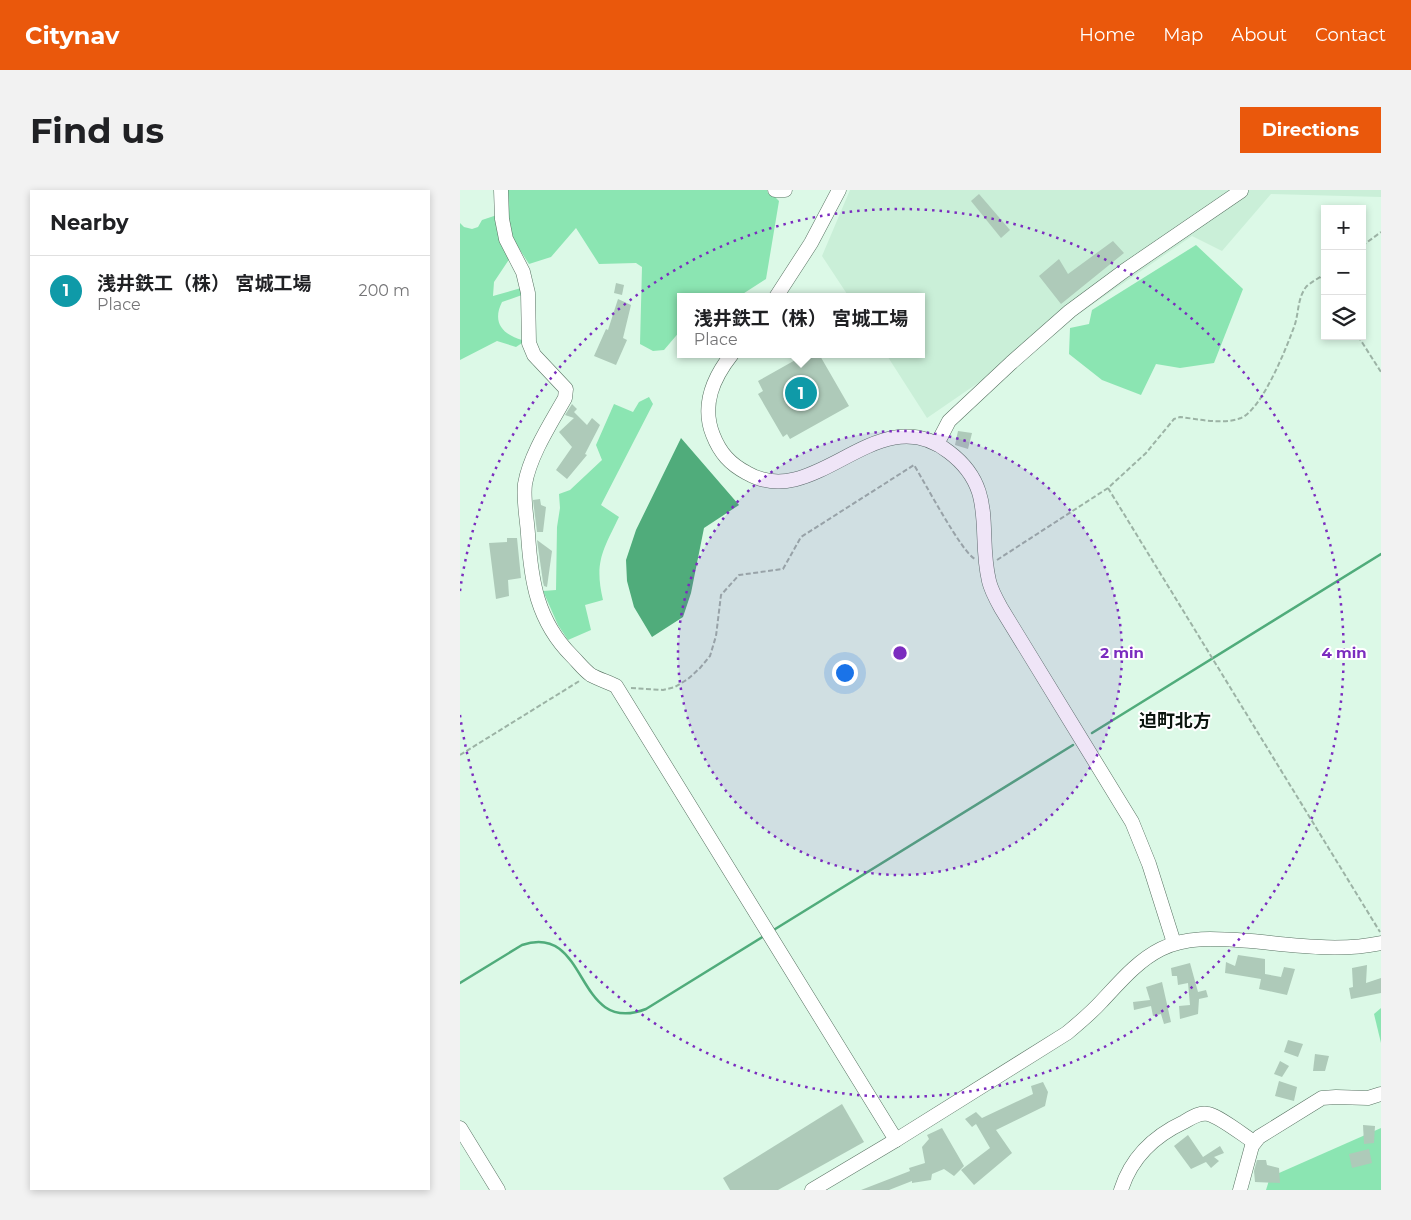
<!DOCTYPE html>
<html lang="en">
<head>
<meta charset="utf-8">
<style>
	body { margin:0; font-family:Montserrat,"Noto Sans JP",sans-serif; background:#f2f2f2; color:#202124 }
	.controls { position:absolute; right:15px; top:15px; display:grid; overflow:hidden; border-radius:0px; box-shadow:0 2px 8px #0003 }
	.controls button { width:45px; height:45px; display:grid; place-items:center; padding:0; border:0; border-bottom:1px solid #e0e0e0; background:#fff; color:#202124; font:25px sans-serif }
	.you { position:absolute; left:384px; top:482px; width:18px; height:18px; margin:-12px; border:4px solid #fff; border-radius:50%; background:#1a73e8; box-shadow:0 0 0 8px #1a73e833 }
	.badge { display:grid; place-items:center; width:32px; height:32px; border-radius:50%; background:#ea580c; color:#fff; font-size:16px; font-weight:700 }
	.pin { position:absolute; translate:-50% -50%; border:2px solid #fff; box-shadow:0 1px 5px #0006 }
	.popup { position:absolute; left:217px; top:103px; width:248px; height:65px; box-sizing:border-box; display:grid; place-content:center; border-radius:0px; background:#fff; filter:drop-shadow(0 1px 4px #0005); font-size:16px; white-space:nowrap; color:#757577 }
	.popup b { font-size:19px; color:#202124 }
	.popup::after { content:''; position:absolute; left:50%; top:100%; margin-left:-10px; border:10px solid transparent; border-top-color:#fff }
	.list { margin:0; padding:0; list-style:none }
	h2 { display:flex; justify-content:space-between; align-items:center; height:65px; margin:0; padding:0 20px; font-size:21px }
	h2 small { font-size:16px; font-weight:400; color:#757577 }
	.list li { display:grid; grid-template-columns:32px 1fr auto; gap:15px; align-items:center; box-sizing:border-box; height:70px; padding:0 20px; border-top:1px solid #e0e0e0 }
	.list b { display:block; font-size:19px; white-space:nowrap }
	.list p { margin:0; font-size:16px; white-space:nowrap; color:#757577 }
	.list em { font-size:16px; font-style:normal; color:#757577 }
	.icon { flex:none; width:28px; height:28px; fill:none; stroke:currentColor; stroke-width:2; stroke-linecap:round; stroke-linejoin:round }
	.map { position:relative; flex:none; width:921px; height:1000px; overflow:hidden; border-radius:0px }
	header { display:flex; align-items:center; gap:30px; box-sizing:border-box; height:70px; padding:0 25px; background:#ea580c; color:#fff }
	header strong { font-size:24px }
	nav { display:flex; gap:28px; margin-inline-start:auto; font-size:18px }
	.intro { display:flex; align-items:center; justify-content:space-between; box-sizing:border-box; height:120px; padding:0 30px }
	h1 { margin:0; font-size:35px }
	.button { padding:12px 22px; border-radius:0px; background:#ea580c; color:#fff; font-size:18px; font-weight:700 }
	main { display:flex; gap:30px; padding:0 30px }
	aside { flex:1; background:#fff; border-radius:0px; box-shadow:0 2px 8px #0003 }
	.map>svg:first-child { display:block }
	.built { fill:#caefd8 }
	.green { fill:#8be5b2 }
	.water { fill:#50ac7b }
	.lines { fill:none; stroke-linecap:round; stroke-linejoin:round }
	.stream { stroke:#50ac7b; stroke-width:2.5 }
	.building { fill:#aecab9 }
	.minor-casing { stroke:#597363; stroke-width:15 }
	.path { stroke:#9cb3a5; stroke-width:2; stroke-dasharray:5 2.5; stroke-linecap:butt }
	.minor { stroke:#fff; stroke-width:14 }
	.ring { fill:none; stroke:#7b2cbf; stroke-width:2.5; stroke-dasharray:2.5 5 }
	.labels { text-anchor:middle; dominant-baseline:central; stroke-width:4; stroke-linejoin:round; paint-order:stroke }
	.quarter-label { font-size:18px; font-weight:bold; fill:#0b150f; stroke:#fff }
	.centre { fill:#7b2cbf; stroke:#fff; stroke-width:2.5 }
	.ring-label { font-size:15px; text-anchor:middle; font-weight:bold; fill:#7b2cbf; stroke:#fff; stroke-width:4; stroke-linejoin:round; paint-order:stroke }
</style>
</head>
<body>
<header>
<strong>Citynav</strong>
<nav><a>Home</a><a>Map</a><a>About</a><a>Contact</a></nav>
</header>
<div class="intro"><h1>Find us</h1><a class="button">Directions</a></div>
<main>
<aside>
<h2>Nearby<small></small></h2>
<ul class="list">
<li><span class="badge" style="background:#0f9aa8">1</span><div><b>浅井鉄工（株） 宮城工場</b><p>Place</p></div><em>200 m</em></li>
</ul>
</aside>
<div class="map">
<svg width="921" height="1000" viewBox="0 0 921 1000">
	<rect width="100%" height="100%" fill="#dcf9e7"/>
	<path class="built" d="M 390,0 L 921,0 L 921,7 L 811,4 L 762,61 L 732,46 L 467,228 L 426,164 L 461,164 L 461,107 L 389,107 L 362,66 Z"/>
	<g class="green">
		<path d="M 47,0 L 307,0 L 308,3 L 315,7 L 319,11 L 306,89 L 278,107 L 221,107 L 221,140 L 204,160 L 193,161 L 180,154 L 182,77 L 176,73 L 139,74 L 116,38 L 91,67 L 69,74 L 51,46 L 49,30 Z"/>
		<path d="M 37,25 L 50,68 L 34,92 L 33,106 L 61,98 L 62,105 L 42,112 C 32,132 42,144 62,150 L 62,153 L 56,157 L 37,151 L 0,170 L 0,33 L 4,37 L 12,39 L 18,37 L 22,30 Z"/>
		<path d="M 736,55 L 783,99 L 754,173 L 720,178 L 696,174 L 681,205 L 642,190 L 609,164 L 610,138 L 629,134 L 632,120 Z"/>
		<path d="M 189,207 L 193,214 L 141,315 L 159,327 C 143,360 134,372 143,410 L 125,415 L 131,440 L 108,450 L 98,435 L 83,401 L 96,400 L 97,337 L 100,318 L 99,304 L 110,300 L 142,270 L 136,255 L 154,214 L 173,222 L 179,212 Z"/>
		<path d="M 921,818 L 921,853 L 914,824 Z"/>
		<path d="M 921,938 L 921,1000 L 806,1000 L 810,987 Z"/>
	</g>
	<path class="water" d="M 221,248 L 279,315 L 244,338 L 231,403 L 223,427 L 192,447 L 174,417 L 167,391 L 166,370 L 176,340 Z"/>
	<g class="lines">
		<g class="stream">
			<path d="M 632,543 L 921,364"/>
			<path d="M 312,741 L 613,555"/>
			<path d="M 0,793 L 62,755 C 130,732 114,847 186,819 L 304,746"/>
		</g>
	</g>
	<g class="building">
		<path d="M 519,4 L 550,40 L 541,48 L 511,11 Z"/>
		<path d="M 653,51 L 664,63 L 601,114 L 579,86 L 599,69 L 608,84 Z"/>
		<path d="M 156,93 L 164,95 L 162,105 L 154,103 Z"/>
		<path d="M 158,109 L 171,115 L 163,148 L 167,150 L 156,175 L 134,166 L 146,139 L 148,140 Z"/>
		<path d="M 346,164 L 359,164 L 389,216 L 330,249 L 327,244 L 323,247 L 298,204 L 303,201 L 298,191 Z"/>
		<path d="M 112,214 L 117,219 L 114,222 L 127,235 L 132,228 L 140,235 L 125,264 L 127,265 L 107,289 L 96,280 L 112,257 L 99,242 L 114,228 L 105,225 Z"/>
		<path d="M 498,241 L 512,243 L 508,259 L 495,255 Z"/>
		<path d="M 80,309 L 81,315 L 86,317 L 83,342 L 77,342 L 73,310 Z"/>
		<path d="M 47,348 L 57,348 L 61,388 L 48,390 L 49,406 L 36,409 L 29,353 L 47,352 Z"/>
		<path d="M 77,350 L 92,361 L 87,397 L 84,396 L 83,392 Z"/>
		<path d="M 778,765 L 805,769 L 805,784 L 821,787 L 824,777 L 835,779 L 827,805 L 799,799 L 801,789 L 765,783 L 766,772 L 775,776 Z"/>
		<path d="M 730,773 L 738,802 L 746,800 L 748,807 L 739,809 L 738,824 L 720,829 L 719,816 L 730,815 L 728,793 L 718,795 L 717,786 L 712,786 L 711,778 Z"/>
		<path d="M 907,775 L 906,793 L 921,788 L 921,803 L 891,809 L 889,798 L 893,797 L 892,778 Z"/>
		<path d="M 702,792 L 711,832 L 704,834 L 701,824 L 693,826 L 691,816 L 674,820 L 673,812 L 690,810 L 686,797 Z"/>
		<path d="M 828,850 L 843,854 L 838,867 L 824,862 Z"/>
		<path d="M 855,864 L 869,866 L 865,881 L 853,881 Z"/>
		<path d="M 820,871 L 829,876 L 822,887 L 814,884 Z"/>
		<path d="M 819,891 L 837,897 L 834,911 L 815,906 Z"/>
		<path d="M 583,892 L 588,902 L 585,916 L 536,940 L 552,963 L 514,995 L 501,980 L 530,958 L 516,934 L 512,937 L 505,929 L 516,922 L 522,928 L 573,904 L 571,896 Z"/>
		<path d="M 382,914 L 404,952 L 318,1000 L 270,1000 L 263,988 Z"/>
		<path d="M 903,935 L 915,936 L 914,953 L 904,954 Z"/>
		<path d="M 482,938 L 504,976 L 494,986 L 484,979 L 472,984 L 471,990 L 452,993 L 452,991 L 429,1000 L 401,1000 L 450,981 L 449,978 L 465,973 L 462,957 L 469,949 L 467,945 Z"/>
		<path d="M 728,945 L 743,967 L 760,956 L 764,963 L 754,967 L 759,971 L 751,978 L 746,972 L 731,979 L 714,956 Z"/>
		<path d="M 909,959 L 912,973 L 892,978 L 889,964 Z"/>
		<path d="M 797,970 L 806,970 L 807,975 L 819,978 L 820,993 L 795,992 L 794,981 Z"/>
	</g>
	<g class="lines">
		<g class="minor-casing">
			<g id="minor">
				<path d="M 41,0 L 42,29 L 46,49 L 63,82 L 68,103 L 69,153 L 74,165 L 106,199 L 105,208 C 91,233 70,265 65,294 C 63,309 67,328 68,344 C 71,391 77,431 112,466 C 118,472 124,480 131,485 C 138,489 148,492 156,496 L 436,950"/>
				<path d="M 315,0 L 325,0"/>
				<path d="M 316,107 L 351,53 L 379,0"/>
				<path d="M 272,164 C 253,188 241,215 253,245 C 260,263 270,274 287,283 C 356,323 417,206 489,262 C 538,299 517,341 529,391 C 531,400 536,409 541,418 L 672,632 L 689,674 L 714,753"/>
				<path d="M 477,254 L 489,231 L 551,173 L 610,121 L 664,81 L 781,1"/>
				<path d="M 0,938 L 38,1000"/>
				<path d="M 352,1000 L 436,950 L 607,843 C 619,833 631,823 641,812 C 659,793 677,771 701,759 C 728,745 762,749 791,751 C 834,755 879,762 921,753"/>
				<path d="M 661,1000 C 671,968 694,946 724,932 C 731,928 739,922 748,924 C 759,926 783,945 794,952"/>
				<path d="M 780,1000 L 792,956 L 799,947 L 862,908 L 876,907 L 908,908 L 921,904"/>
			</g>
		</g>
		<g class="path">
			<path d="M 902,56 L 921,42"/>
			<path d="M 861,87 L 865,93"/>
			<path d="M 898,146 L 921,182"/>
			<path d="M 648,298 L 920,742"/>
			<path d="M 537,370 L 648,298 L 686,263 L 714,229 L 720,227 C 738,229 763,235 781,228 C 802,219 826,159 834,137 C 839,124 837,109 846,97 C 851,92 859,88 865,84"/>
			<path d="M 171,498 L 203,500 L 215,497 L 228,489 L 240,478 L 250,466 L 256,446 L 261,405 L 279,385 L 323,379 L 341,347 L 454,275 C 464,291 502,363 515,369"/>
			<path d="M 0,565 L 121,490"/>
		</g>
		<use href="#minor" class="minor"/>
	</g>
	<circle cx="440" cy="463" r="222" fill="#7b2cbf" fill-opacity=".12"/>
	<g class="ring">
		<circle cx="440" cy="463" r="222"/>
		<path d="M0 401A444 444 0 1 1 0 525"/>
	</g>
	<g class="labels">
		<g class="quarter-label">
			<text x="715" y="531">迫町北方</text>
		</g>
	</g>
	<circle cx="440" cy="463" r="8" class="centre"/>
	<g class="ring-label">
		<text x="662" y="468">2 min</text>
		<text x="884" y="468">4 min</text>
	</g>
</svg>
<div class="controls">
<button>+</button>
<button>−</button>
<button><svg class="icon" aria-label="layers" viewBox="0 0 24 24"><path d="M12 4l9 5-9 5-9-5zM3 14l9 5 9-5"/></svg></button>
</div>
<div class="you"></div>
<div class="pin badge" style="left:341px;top:203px;background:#0f9aa8">1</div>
<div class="popup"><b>浅井鉄工（株） 宮城工場</b>Place</div>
</div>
</main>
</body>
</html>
